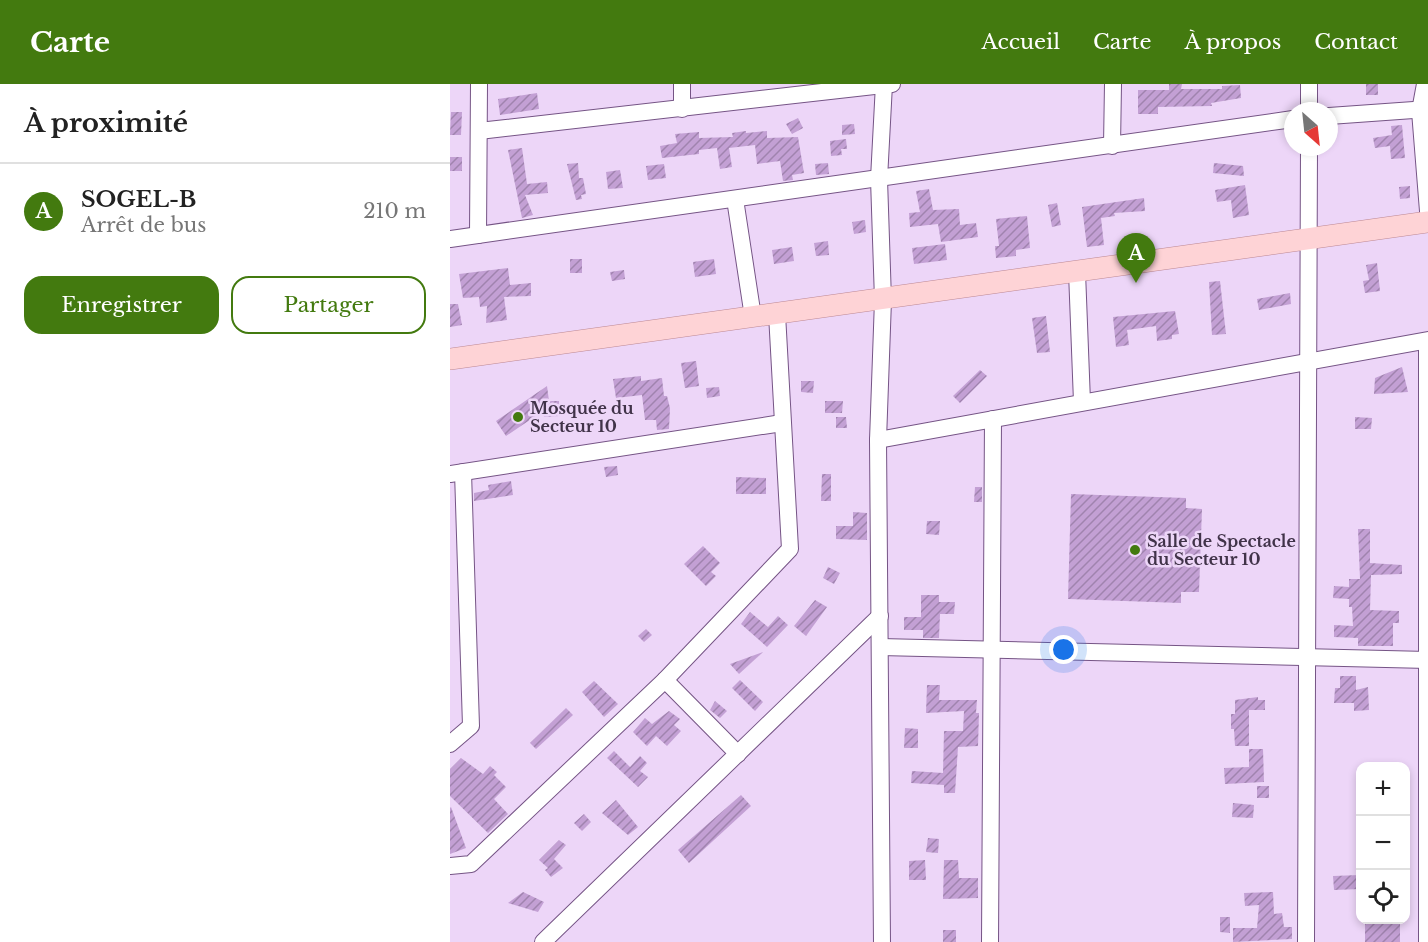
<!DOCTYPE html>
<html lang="fr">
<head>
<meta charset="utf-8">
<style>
	body { margin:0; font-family:"Libre Baskerville",serif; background:#f6f6f6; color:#222 }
	.controls { position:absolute; right:18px; bottom:18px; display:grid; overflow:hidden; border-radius:12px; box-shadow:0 3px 9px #0003 }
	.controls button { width:54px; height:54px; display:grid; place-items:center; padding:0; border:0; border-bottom:2px solid #e0e0e0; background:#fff; color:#222; font:30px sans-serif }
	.compass { position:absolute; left:834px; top:18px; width:54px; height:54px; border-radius:50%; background:#fff; box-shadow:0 3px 9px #0003; rotate:153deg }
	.you { position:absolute; left:614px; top:566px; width:21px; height:21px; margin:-15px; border:4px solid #fff; border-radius:50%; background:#1a73e8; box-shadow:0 0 0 9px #1a73e833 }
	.badge { display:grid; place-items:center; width:39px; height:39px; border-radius:50%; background:#437a0f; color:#fff; font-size:20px; font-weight:700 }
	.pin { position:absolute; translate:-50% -50px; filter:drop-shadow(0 2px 3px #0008) }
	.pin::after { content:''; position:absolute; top:32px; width:21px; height:18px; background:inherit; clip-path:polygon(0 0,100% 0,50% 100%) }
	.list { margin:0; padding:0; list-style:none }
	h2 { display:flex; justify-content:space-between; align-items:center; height:78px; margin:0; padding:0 24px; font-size:26px }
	h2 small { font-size:20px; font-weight:400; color:#767676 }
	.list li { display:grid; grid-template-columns:39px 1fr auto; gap:18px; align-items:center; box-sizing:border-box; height:96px; padding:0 24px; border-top:2px solid #e0e0e0 }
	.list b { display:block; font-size:22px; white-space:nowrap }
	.list p { margin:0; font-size:20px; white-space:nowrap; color:#767676 }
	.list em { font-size:20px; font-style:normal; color:#767676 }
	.actions { display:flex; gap:12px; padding:18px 24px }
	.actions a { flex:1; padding:14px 0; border:2px solid #437a0f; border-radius:18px; text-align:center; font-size:21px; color:#437a0f }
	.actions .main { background:#437a0f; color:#fff }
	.icon { flex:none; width:33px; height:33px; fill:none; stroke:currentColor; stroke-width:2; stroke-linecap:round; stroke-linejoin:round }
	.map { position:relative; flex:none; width:978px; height:858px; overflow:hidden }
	header { display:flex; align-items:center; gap:36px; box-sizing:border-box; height:84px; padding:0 30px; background:#437a0f; color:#fff }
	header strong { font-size:28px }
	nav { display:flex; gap:33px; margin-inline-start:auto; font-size:21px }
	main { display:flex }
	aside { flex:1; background:#fff }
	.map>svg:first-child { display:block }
	.building { fill:url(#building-hatch) }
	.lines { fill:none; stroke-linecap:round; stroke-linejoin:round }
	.minor-casing { stroke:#755485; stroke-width:18 }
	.major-casing { stroke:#bc8893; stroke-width:22 }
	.minor { stroke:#fff; stroke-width:16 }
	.major { stroke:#fed3d6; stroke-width:21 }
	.poi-dot { fill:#437a0f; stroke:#edd6f8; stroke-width:2 }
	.labels { text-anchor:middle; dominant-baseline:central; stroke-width:5; stroke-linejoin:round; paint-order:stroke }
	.poi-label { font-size:16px; font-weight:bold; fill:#413349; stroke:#edd6f8; text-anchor:start }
</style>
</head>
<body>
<header>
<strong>Carte</strong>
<nav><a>Accueil</a><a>Carte</a><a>À propos</a><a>Contact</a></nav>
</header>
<main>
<aside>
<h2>À proximité<small></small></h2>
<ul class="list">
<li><span class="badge">A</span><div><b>SOGEL-B</b><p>Arrêt de bus</p></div><em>210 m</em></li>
</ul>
<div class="actions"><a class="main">Enregistrer</a><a>Partager</a></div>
</aside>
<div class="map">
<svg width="978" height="858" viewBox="0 0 978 858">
	<defs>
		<pattern id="building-hatch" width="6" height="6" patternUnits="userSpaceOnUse" patternTransform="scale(1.5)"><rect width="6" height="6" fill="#c3a0d4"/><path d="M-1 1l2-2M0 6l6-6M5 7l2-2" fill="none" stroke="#a083ae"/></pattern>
	</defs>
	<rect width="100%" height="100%" fill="#edd6f8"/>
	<g class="building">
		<path d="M 719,0 L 732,0 L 731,5 L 772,5 L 772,2 L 790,1 L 791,14 L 761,19 L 762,22 L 708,23 L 708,30 L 688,30 L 688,6 L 719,6 Z"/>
		<rect x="916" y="0" width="12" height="11"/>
		<path d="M 87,9 L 89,25 L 50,31 L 48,15 Z"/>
		<path d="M 1,28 L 12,28 L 11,51 L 0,51 Z"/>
		<path d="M 348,34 L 353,44 L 342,50 L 336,40 Z"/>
		<path d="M 404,40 L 405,50 L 392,51 L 392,41 Z"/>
		<path d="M 952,41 L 955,74 L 941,75 L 940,62 L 925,64 L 923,54 L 942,51 L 941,42 Z"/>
		<path d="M 296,47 L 296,49 L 317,47 L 317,54 L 348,53 L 354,89 L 342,91 L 343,96 L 333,97 L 330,77 L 307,80 L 305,61 L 279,64 L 282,83 L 270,85 L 267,64 L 249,66 L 249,70 L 212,74 L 210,62 L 227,59 L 225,50 L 249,48 L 249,54 L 283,53 L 282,49 Z"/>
		<path d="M 396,55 L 397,65 L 391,65 L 392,71 L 381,72 L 380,57 Z"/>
		<path d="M 72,64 L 77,100 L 97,98 L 98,109 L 75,111 L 83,131 L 72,134 L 58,66 Z"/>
		<rect x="0" y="73" width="12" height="14"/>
		<path d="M 128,79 L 129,94 L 133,94 L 136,110 L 131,111 L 132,115 L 126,116 L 117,80 Z"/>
		<path d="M 378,79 L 379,90 L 366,91 L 365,80 Z"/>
		<path d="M 764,79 L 793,82 L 794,92 L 763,89 Z"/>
		<path d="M 214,80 L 216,94 L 198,96 L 196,82 Z"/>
		<path d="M 170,86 L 173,104 L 158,105 L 156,88 Z"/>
		<path d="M 795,101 L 799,131 L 783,134 L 781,116 L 767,118 L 765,106 Z"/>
		<path d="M 960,102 L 960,114 L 950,115 L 949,103 Z"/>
		<path d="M 479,105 L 483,126 L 509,125 L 510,141 L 526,139 L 528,153 L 491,158 L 488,140 L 460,143 L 459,129 L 470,128 L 466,107 Z"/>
		<path d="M 694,114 L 695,127 L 664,129 L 665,132 L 651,134 L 654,161 L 637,163 L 632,123 Z"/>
		<path d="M 607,119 L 611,141 L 602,143 L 598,121 Z"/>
		<path d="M 577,132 L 580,164 L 566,166 L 566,172 L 546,174 L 545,162 L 549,162 L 546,135 Z"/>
		<path d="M 415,136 L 416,148 L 404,150 L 402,138 Z"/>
		<path d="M 378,157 L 379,171 L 366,172 L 364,159 Z"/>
		<path d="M 495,160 L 497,176 L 464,180 L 462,164 Z"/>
		<path d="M 342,163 L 344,177 L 324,180 L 322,166 Z"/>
		<rect x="120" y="175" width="12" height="14"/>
		<path d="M 264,175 L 266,190 L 245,193 L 243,178 Z"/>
		<path d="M 927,179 L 930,207 L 915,209 L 913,197 L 919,196 L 916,181 Z"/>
		<path d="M 58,184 L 60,201 L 81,199 L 81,212 L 54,213 L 57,236 L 36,239 L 37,222 L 30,223 L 29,213 L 13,214 L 9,190 Z"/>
		<path d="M 174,186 L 175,195 L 162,197 L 160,188 Z"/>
		<path d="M 770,197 L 776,250 L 762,251 L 759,198 Z"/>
		<path d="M 840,209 L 841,220 L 809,226 L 807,215 Z"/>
		<path d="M 0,220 L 8,220 L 12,241 L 0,243 Z"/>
		<path d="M 725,227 L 729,250 L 722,251 L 722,255 L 707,257 L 706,242 L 677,246 L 679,261 L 666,263 L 663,233 Z"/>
		<path d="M 596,232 L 600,268 L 587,269 L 582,234 Z"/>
		<path d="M 246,277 L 249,302 L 235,304 L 231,279 Z"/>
		<path d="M 952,283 L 958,308 L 924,310 L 925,294 Z"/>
		<path d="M 530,286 L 537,292 L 510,319 L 503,312 Z"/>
		<path d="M 191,292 L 191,297 L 212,294 L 214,312 L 217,312 L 220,324 L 219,345 L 207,346 L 206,336 L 195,336 L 192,311 L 166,314 L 163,295 Z"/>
		<path d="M 351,297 L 364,297 L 363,309 L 351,308 Z"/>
		<path d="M 97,302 L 99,317 L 109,317 L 109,332 L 94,333 L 93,327 L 56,352 L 46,337 Z"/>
		<path d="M 269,303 L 270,312 L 257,314 L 256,304 Z"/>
		<path d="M 375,317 L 393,317 L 392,329 L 375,329 Z"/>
		<path d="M 143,320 L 156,321 L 156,328 L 123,333 L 121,323 Z"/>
		<path d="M 386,333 L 396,333 L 397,344 L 386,344 Z"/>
		<path d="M 905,333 L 922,334 L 921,345 L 905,345 Z"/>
		<path d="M 167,382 L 168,391 L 156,393 L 154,383 Z"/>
		<path d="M 372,390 L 381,390 L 381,417 L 371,417 Z"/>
		<path d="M 286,393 L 316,394 L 316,410 L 286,410 Z"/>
		<path d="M 61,397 L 63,411 L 24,417 L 24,409 L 39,406 L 38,401 Z"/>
		<path d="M 525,403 L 532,403 L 532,418 L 524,418 Z"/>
		<path d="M 621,410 L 736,414 L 736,424 L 752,425 L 749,508 L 731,508 L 731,519 L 618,515 Z"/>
		<path d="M 403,428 L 417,429 L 417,456 L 386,455 L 386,442 L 403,442 Z"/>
		<path d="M 477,437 L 490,437 L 489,451 L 476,450 Z"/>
		<path d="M 908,445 L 920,445 L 920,479 L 952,481 L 952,490 L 921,491 L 920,526 L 949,527 L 949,539 L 943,539 L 943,562 L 908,562 L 908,554 L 884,553 L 884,541 L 903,542 L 902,523 L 899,523 L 899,515 L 883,514 L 884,502 L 899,503 L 899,495 L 910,495 Z"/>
		<path d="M 253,462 L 270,479 L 261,488 L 266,492 L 256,502 L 234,480 Z"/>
		<path d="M 378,483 L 390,489 L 384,500 L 373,494 Z"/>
		<path d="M 471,511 L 489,511 L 489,518 L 505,518 L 504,530 L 490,530 L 489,554 L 473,554 L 473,546 L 454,546 L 454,533 L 471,533 Z"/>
		<path d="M 365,516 L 377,523 L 356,552 L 344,542 Z"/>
		<path d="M 300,528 L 318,543 L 328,532 L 338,541 L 317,563 L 291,540 Z"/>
		<path d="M 196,545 L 202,551 L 194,558 L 188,552 Z"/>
		<path d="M 313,568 L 289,590 L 280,580 Z"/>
		<path d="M 890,592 L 906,592 L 906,606 L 918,603 L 919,626 L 904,627 L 904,619 L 884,619 L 885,604 L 890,604 Z"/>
		<path d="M 290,596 L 313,618 L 305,627 L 282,604 Z"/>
		<path d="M 144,597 L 168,620 L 154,633 L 132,608 Z"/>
		<path d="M 477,601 L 490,601 L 489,616 L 527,616 L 526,629 L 529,629 L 528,662 L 508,663 L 505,709 L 494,709 L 494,701 L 461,699 L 462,687 L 493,689 L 494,647 L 513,647 L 514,627 L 476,629 Z"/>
		<path d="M 808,613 L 808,616 L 815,616 L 815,626 L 799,626 L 799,662 L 785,662 L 784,645 L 781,645 L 781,630 L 785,630 L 785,616 Z"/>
		<path d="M 265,617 L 277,627 L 270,634 L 260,626 Z"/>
		<path d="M 116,624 L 123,631 L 86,665 L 80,659 Z"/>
		<path d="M 219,627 L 230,635 L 224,641 L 231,647 L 217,662 L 206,652 L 197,662 L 183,648 L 195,634 L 202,640 Z"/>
		<path d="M 455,644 L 468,645 L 468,664 L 454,664 Z"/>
		<path d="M 799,665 L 813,665 L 814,698 L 775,700 L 774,684 L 799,683 Z"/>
		<path d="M 164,667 L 180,683 L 190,672 L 197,679 L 190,687 L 198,693 L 188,703 L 157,674 Z"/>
		<path d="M 11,674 L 33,690 L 40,682 L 47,688 L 44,691 L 56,703 L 44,715 L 58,730 L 38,749 L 0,712 L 0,685 Z"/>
		<rect x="807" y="702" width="12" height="12"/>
		<path d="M 291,711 L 301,722 L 239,779 L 228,766 Z"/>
		<path d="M 166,716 L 188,743 L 178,751 L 152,729 Z"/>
		<path d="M 783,719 L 804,721 L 803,734 L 782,733 Z"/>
		<path d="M 1,723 L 16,764 L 0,770 L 0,724 Z"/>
		<path d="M 134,730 L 141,738 L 132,747 L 124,739 Z"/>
		<path d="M 478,754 L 489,755 L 488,769 L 476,768 Z"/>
		<path d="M 109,756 L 116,761 L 104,775 L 113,784 L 101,793 L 95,786 L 98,784 L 89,776 Z"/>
		<path d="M 475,776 L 476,796 L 459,796 L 459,777 Z"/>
		<path d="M 494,776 L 508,776 L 509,794 L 528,794 L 528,814 L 493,815 Z"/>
		<path d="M 910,791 L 910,805 L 884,806 L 883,792 Z"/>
		<path d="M 73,808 L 94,818 L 88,828 L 58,819 Z"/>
		<path d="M 823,808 L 824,830 L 832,829 L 834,843 L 842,843 L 842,855 L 783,858 L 783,844 L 807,844 L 809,821 L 795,822 L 794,809 Z"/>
		<path d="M 770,833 L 780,833 L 780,849 L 770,848 Z"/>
		<rect x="915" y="836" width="35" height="22"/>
		<rect x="493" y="846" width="13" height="12"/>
	</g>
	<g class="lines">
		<g class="minor-casing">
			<g id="minor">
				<path d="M 975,0 L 970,27 L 978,127"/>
				<path d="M 232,25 L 232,0"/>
				<path d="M 859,27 L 859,0"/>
				<path d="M 879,32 L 978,25"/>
				<path d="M 29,47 L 442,0"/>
				<path d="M 662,62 L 663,0"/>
				<path d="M 285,115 L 303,233"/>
				<path d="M 28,151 L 29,0"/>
				<path d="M 0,155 L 843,35"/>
				<path d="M 627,188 L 632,318"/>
				<path d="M 428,356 L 978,256"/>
				<path d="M 0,390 L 332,339"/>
				<path d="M 430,563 L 978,576"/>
				<path d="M 215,596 L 288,670"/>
				<path d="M 0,660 L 21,642 L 13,388"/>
				<path d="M 0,782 L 21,780 L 215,596 L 340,465 L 327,230"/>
				<path d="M 93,858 L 430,532"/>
				<path d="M 432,858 L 428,356 L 433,216 L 429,95 L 434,0"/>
				<path d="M 540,858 L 543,335"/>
				<path d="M 856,858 L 859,63"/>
				<path d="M 977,858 L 977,257"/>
			</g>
		</g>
		<g class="major-casing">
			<path id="major" d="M 0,275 L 978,138"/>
		</g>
		<use href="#minor" class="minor"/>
		<use href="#major" class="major"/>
	</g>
	<g class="poi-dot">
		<circle cx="68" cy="333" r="6"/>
		<circle cx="685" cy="466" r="6"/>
	</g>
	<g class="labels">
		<g class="poi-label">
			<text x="80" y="324">Mosquée du<tspan x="80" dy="18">Secteur 10</tspan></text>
			<text x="697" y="457">Salle de Spectacle<tspan x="697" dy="18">du Secteur 10</tspan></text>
		</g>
	</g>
</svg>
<div class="controls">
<button>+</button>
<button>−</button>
<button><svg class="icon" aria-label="locate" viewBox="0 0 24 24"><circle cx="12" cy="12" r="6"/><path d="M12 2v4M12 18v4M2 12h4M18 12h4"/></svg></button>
</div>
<svg class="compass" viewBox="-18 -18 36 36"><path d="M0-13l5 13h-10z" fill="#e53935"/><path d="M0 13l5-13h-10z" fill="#767676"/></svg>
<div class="you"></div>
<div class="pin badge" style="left:686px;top:199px">A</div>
</div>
</main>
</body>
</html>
